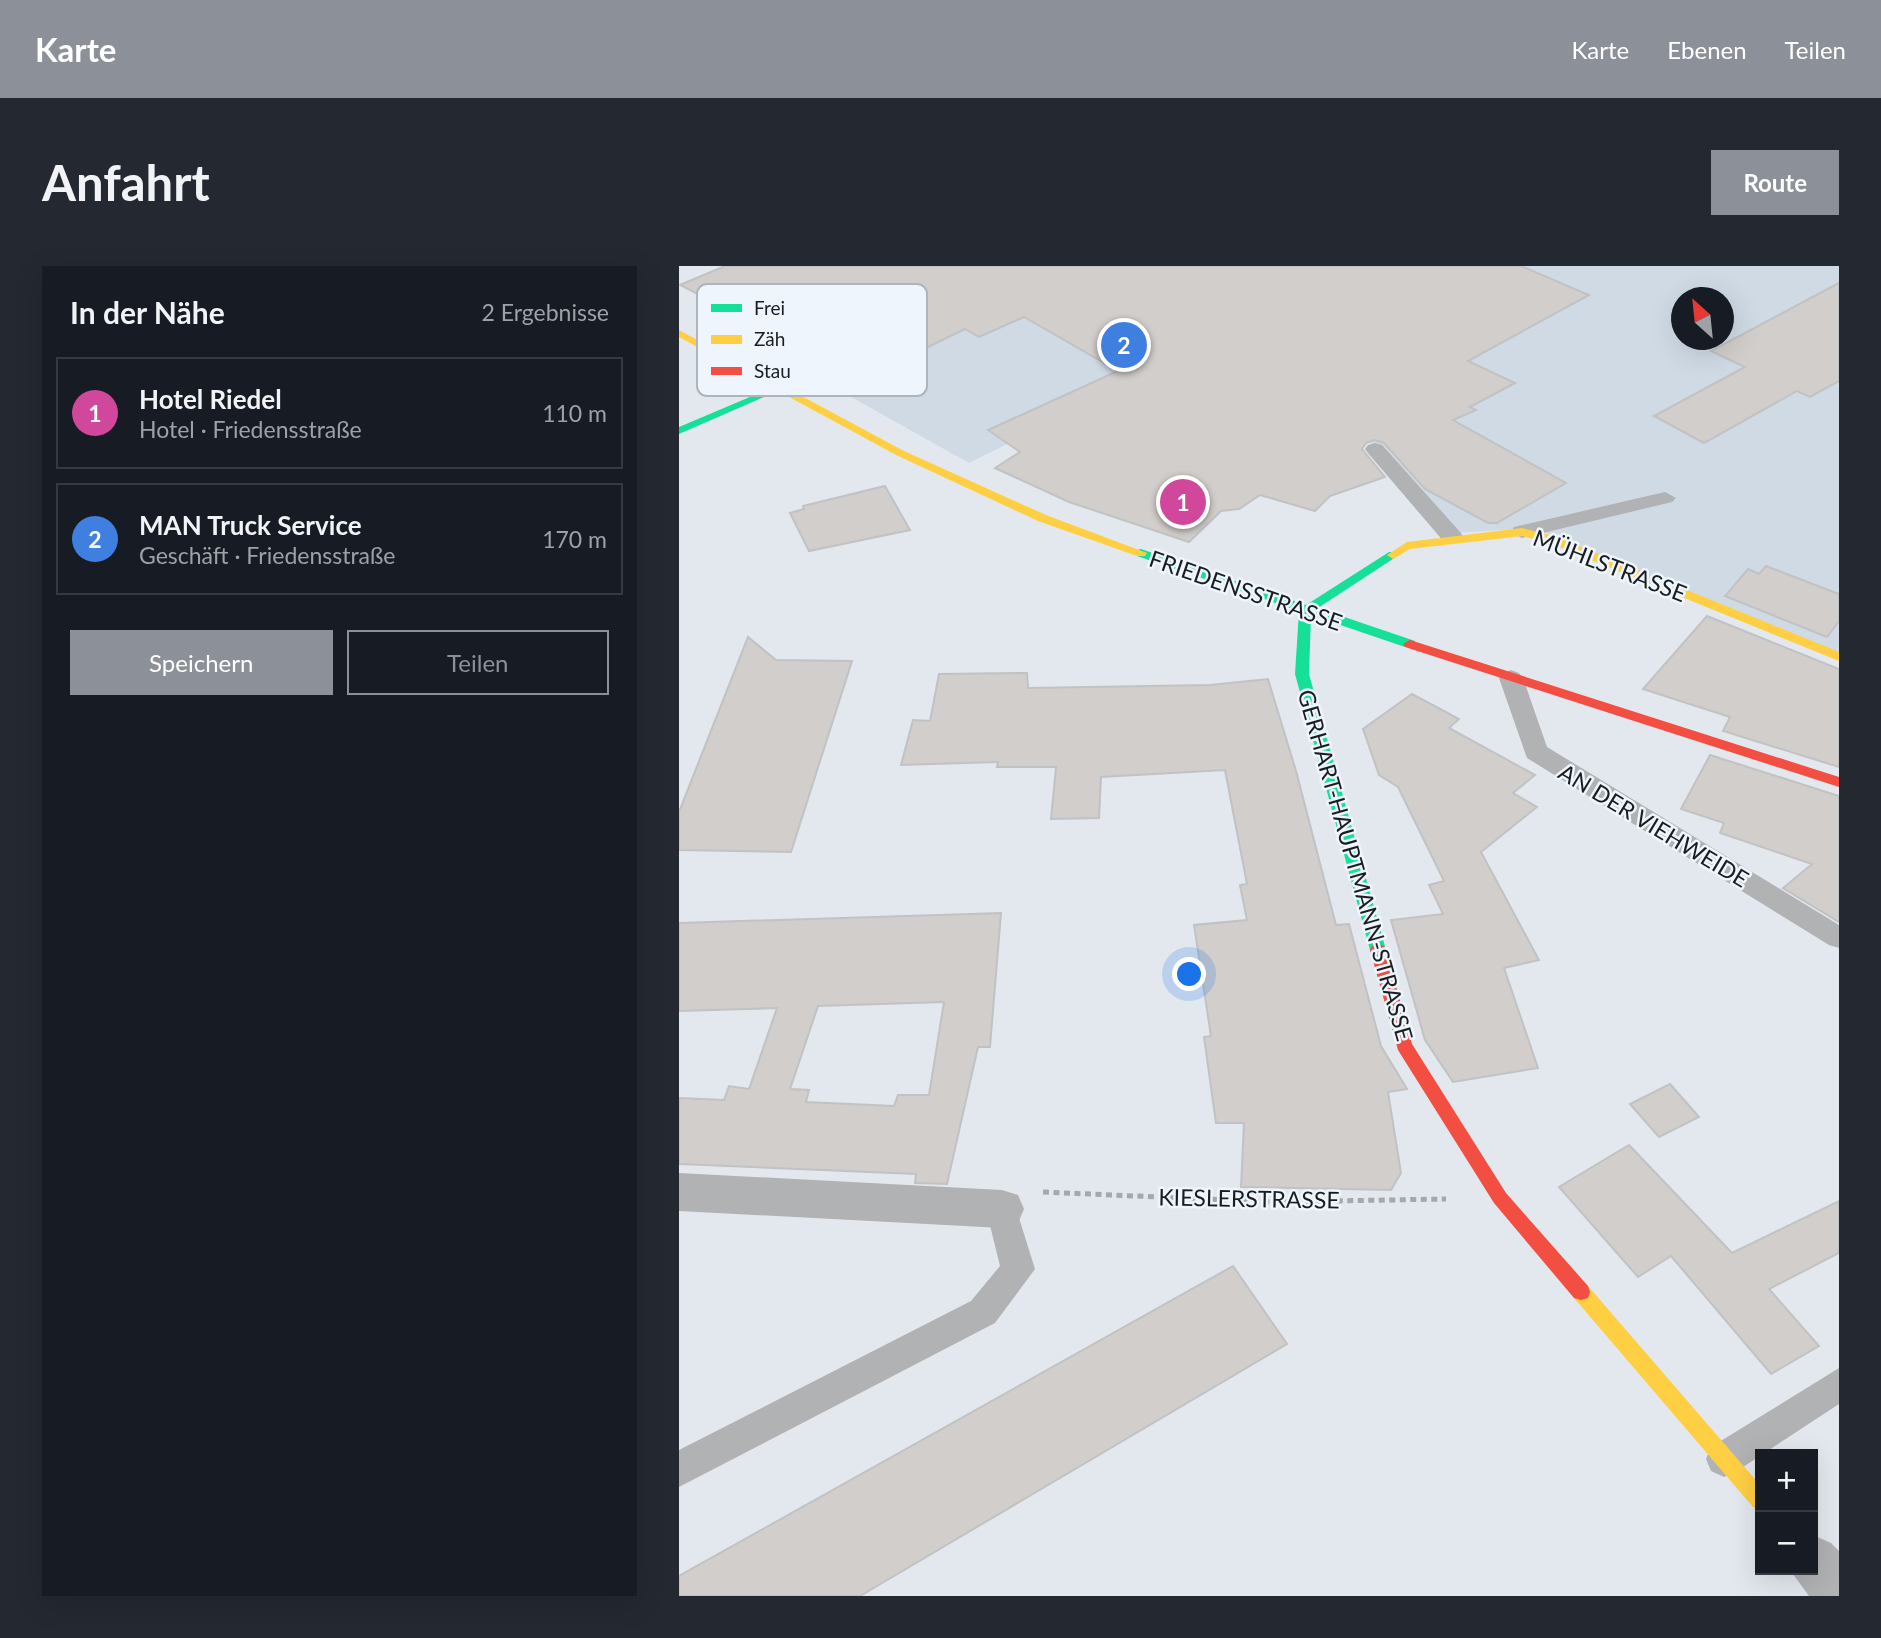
<!DOCTYPE html>
<html lang="de">
<head>
<meta charset="utf-8">
<style>
	body { margin:0; font-family:Lato,sans-serif; background:#242831; color:#f1f3f6 }
	.controls { position:absolute; right:21px; bottom:21px; display:grid; overflow:hidden; border-radius:0px; box-shadow:0 7px 28px #0002 }
	.controls button { width:63px; height:63px; display:grid; place-items:center; padding:0; border:0; border-bottom:2px solid #363941; background:#171b24; color:#f1f3f6; font:35px sans-serif }
	.compass { position:absolute; left:992px; top:21px; width:63px; height:63px; border-radius:50%; background:#171b24; box-shadow:0 7px 28px #0002; rotate:333deg }
	.you { position:absolute; left:511px; top:709px; width:24px; height:24px; margin:-18px; border:5px solid #fff; border-radius:50%; background:#1a73e8; box-shadow:0 0 0 10px #1a73e833 }
	.badge { display:grid; place-items:center; width:46px; height:46px; border-radius:50%; background:#8c9099; color:#fff; font-size:23px; font-weight:700 }
	.pin { position:absolute; translate:-50% -50%; border:4px solid #fff; box-shadow:0 2px 7px #0006 }
	.list { margin:0; padding:0; list-style:none }
	h2 { display:flex; justify-content:space-between; align-items:center; height:91px; margin:0; padding:0 28px; font-size:30px }
	h2 small { font-size:23px; font-weight:400; color:#9ea1a6 }
	.list li { display:grid; grid-template-columns:46px 1fr auto; gap:21px; align-items:center; box-sizing:border-box; height:112px; margin:0 14px 14px; padding:0 14px; border:2px solid #363941; border-radius:0px }
	.list b { display:block; font-size:26px; white-space:nowrap }
	.list p { margin:0; font-size:23px; white-space:nowrap; color:#9ea1a6 }
	.list em { font-size:23px; font-style:normal; color:#9ea1a6 }
	.actions { display:flex; gap:14px; padding:21px 28px }
	.actions a { flex:1; padding:16px 0; border:2px solid #8c9099; border-radius:0px; text-align:center; font-size:24px; color:#8c9099 }
	.actions .main { background:#8c9099; color:#fff }
	.map { position:relative; flex:none; width:1160px; height:1330px; overflow:hidden; border-radius:0px }
	header { display:flex; align-items:center; gap:42px; box-sizing:border-box; height:98px; padding:0 35px; background:#8c9099; color:#fff }
	header strong { font-size:33px }
	nav { display:flex; gap:38px; margin-inline-start:auto; font-size:24px }
	.intro { display:flex; align-items:center; justify-content:space-between; box-sizing:border-box; height:168px; padding:0 42px }
	h1 { margin:0; font-size:49px }
	.button { padding:18px 32px; border-radius:0px; background:#8c9099; color:#fff; font-size:24px; font-weight:700 }
	main { display:flex; gap:42px; padding:0 42px }
	aside { flex:1; background:#171b24; border-radius:0px; box-shadow:0 7px 28px #0002 }
	.map>svg:first-child { display:block }
	.built { fill:#d0dae5; fill-rule:evenodd }
	.building { fill:#d1cecb; stroke:#c1c2c3; stroke-width:2; fill-rule:evenodd }
	.lines { fill:none; stroke-linecap:round; stroke-linejoin:round }
	.path { stroke:#a5a7aa; stroke-width:5; stroke-dasharray:6 4.5; stroke-linecap:butt }
	.lane { fill:#b0b2b3; fill-rule:evenodd }
	.street { fill:#b0b2b3; fill-rule:evenodd }
	.fast { fill:#16e098; fill-rule:evenodd }
	.slow { fill:#ffcf43; fill-rule:evenodd }
	.jam { fill:#f24e42; fill-rule:evenodd }
	.labels { text-anchor:middle; dominant-baseline:central; stroke-width:5; stroke-linejoin:round; paint-order:stroke }
	.street-label { font-size:23px; fill:#191d20; stroke:#eef5fd }
	.key { fill:#eef5fd; stroke:#aeb4bb; stroke-width:2 }
	.key-label { font-size:19px; fill:#191d20 }
</style>
</head>
<body>
<header>
<strong>Karte</strong>
<nav><a>Karte</a><a>Ebenen</a><a>Teilen</a></nav>
</header>
<div class="intro"><h1>Anfahrt</h1><a class="button">Route</a></div>
<main>
<aside>
<h2>In der Nähe<small>2 Ergebnisse</small></h2>
<ul class="list">
<li><span class="badge" style="background:#d1479c">1</span><div><b>Hotel Riedel</b><p>Hotel · Friedensstraße</p></div><em>110 m</em></li>
<li><span class="badge" style="background:#3f7fe0">2</span><div><b>MAN Truck Service</b><p>Geschäft · Friedensstraße</p></div><em>170 m</em></li>
</ul>
<div class="actions"><a class="main">Speichern</a><a>Teilen</a></div>
</aside>
<div class="map">
<svg width="1160" height="1330" viewBox="0 0 1160 1330">
	<rect width="100%" height="100%" fill="#e3e8ee"/>
	<path class="built" d="M 164,0 L 1160,0 L 1160,388 L 854,262 L 775,267 L 695,180 L 546,70 L 290,197 L 88,84 L 213,29 ZM 1002,32 L 1044,32 L 1044,74 L 1002,74 Z"/>
	<g class="building">
		<path d="M 46,0 L 842,0 L 910,29 L 789,95 L 836,117 L 791,141 L 797,144 L 774,154 L 887,217 L 818,257 L 809,257 L 746,223 L 705,177 L 695,174 L 687,177 L 683,183 L 706,211 L 651,230 L 636,245 L 581,229 L 560,243 L 542,245 L 510,276 L 390,236 L 316,202 L 341,186 L 309,164 L 439,105 L 345,51 L 300,71 L 286,63 L 183,113 L 1,19 Z"/>
		<path d="M 1160,17 L 1160,115 L 1131,131 L 1118,125 L 1025,177 L 975,150 L 1066,101 L 1032,85 Z"/>
		<path d="M 206,220 L 231,264 L 130,285 L 111,247 L 125,243 L 124,240 Z"/>
		<path d="M 1087,300 L 1160,328 L 1160,355 L 1148,371 L 1046,330 L 1069,303 L 1080,308 Z"/>
		<path d="M 1028,350 L 1160,403 L 1160,501 L 1044,465 L 1051,451 L 964,423 Z"/>
		<path d="M 69,371 L 97,394 L 173,395 L 112,586 L 0,584 L 0,546 Z"/>
		<path d="M 348,407 L 349,422 L 531,419 L 589,413 L 617,505 L 657,659 L 670,658 L 702,780 L 728,823 L 709,826 L 722,907 L 712,924 L 562,921 L 565,857 L 537,857 L 525,771 L 532,770 L 515,659 L 568,654 L 561,619 L 568,618 L 546,504 L 422,511 L 420,552 L 372,553 L 377,501 L 318,501 L 319,496 L 222,499 L 234,454 L 251,455 L 260,408 Z"/>
		<path d="M 733,428 L 780,453 L 770,462 L 856,509 L 834,527 L 858,541 L 802,586 L 860,694 L 825,702 L 859,802 L 774,816 L 746,774 L 712,654 L 764,648 L 750,619 L 765,615 L 719,521 L 700,509 L 684,463 Z"/>
		<path d="M 1031,489 L 1160,530 L 1160,656 L 1104,622 L 1133,598 L 1041,567 L 1045,557 L 1002,543 Z"/>
		<path d="M 322,647 L 311,781 L 299,781 L 268,918 L 236,917 L 237,908 L 0,898 L 0,832 L 45,834 L 50,820 L 70,823 L 98,742 L 0,745 L 0,657 ZM 265,736 L 250,829 L 219,829 L 215,840 L 127,836 L 130,824 L 111,823 L 139,740 Z"/>
		<path d="M 991,818 L 1020,851 L 980,871 L 951,838 Z"/>
		<path d="M 950,879 L 1053,987 L 1160,935 L 1160,987 L 1090,1023 L 1140,1080 L 1092,1108 L 992,990 L 959,1011 L 880,921 Z"/>
		<path d="M 554,1000 L 608,1078 L 181,1330 L 0,1330 L 0,1310 Z"/>
	</g>
	<g class="lines">
		<path class="path" d="M 364,926 L 594,936 L 767,933"/>
		<g class="lane">
			<path d="M 696,177 L 703,179 L 782,267 L 785,272 L 782,277 L 766,277 L 689,187 L 686,183 L 689,179 Z"/>
			<path d="M 986,226 L 997,232 L 993,236 L 843,272 L 832,266 L 835,261 Z"/>
			<path d="M 832,404 L 840,407 L 844,412 L 868,481 L 1160,659 L 1160,682 L 1150,679 L 848,492 L 820,412 L 824,407 Z"/>
			<path d="M 323,929 L 334,933 L 356,1003 L 316,1057 L 0,1221 L 0,1184 L 292,1035 L 321,1000 L 307,943 L 312,933 Z"/>
			<path d="M 1160,1102 L 1160,1138 L 1058,1205 L 1045,1211 L 1032,1205 L 1027,1193 L 1032,1181 Z"/>
		</g>
		<g class="street">
			<path d="M 0,907 L 323,924 L 339,929 L 345,943 L 339,957 L 323,962 L 0,945 Z"/>
			<path d="M 1134,1269 L 1152,1277 L 1160,1285 L 1160,1330 L 1130,1330 L 1111,1304 L 1134,1304 Z"/>
		</g>
		<g class="fast">
			<path d="M 97,120 L 106,122 L 0,168 L 0,161 Z"/>
			<path d="M 462,283 L 627,339 L 710,286 L 718,286 L 720,289 L 639,342 L 736,375 L 736,381 L 726,381 L 632,349 L 630,408 L 707,684 L 705,688 L 693,688 L 691,684 L 616,408 L 620,345 L 458,290 L 458,284 Z"/>
		</g>
		<g class="slow">
			<path d="M 0,64 L 225,185 L 367,249 L 468,287 L 466,290 L 458,290 L 359,255 L 217,189 L 0,71 Z"/>
			<path d="M 843,262 L 878,271 L 1160,386 L 1160,395 L 870,277 L 843,270 L 731,283 L 714,293 L 708,289 L 728,276 Z"/>
			<path d="M 902,1018 L 909,1020 L 1081,1219 L 1081,1244 L 1074,1241 L 895,1032 L 893,1026 L 895,1020 Z"/>
		</g>
		<g class="jam">
			<path d="M 731,374 L 1160,511 L 1160,521 L 726,381 L 724,378 Z"/>
			<path d="M 699,678 L 705,680 L 707,684 L 733,778 L 827,927 L 909,1020 L 911,1026 L 909,1032 L 902,1034 L 895,1032 L 815,937 L 719,784 L 691,684 L 693,680 Z"/>
		</g>
	</g>
	<g class="labels">
		<g class="street-label">
			<text transform="translate(931 299) rotate(21)">MÜHLSTRASSE</text>
			<text transform="translate(567 324) rotate(19)">FRIEDENSSTRASSE</text>
			<text transform="translate(975 559) rotate(31)">AN DER VIEHWEIDE</text>
			<text transform="translate(677 599) rotate(74)">GERHART-HAUPTMANN-STRASSE</text>
			<text transform="translate(570 932) rotate(1)">KIESLERSTRASSE</text>
		</g>
	</g>
	<rect x="18" y="18" width="230" height="112" rx="10" class="key"/>
	<rect x="32" y="38" width="31" height="8" fill="#16e098"/>
	<rect x="32" y="69" width="31" height="9" fill="#ffcf43"/>
	<rect x="32" y="101" width="31" height="8" fill="#f24e42"/>
	<g class="key-label">
		<text x="75" y="49">Frei</text>
		<text x="75" y="80">Zäh</text>
		<text x="75" y="112">Stau</text>
	</g>
</svg>
<div class="controls">
<button>+</button>
<button>−</button>
</div>
<svg class="compass" viewBox="-18 -18 36 36"><path d="M0-13l5 13h-10z" fill="#e53935"/><path d="M0 13l5-13h-10z" fill="#9ea1a6"/></svg>
<div class="you"></div>
<div class="pin badge" style="left:504px;top:236px;background:#d1479c">1</div>
<div class="pin badge" style="left:445px;top:79px;background:#3f7fe0">2</div>
</div>
</main>
</body>
</html>
